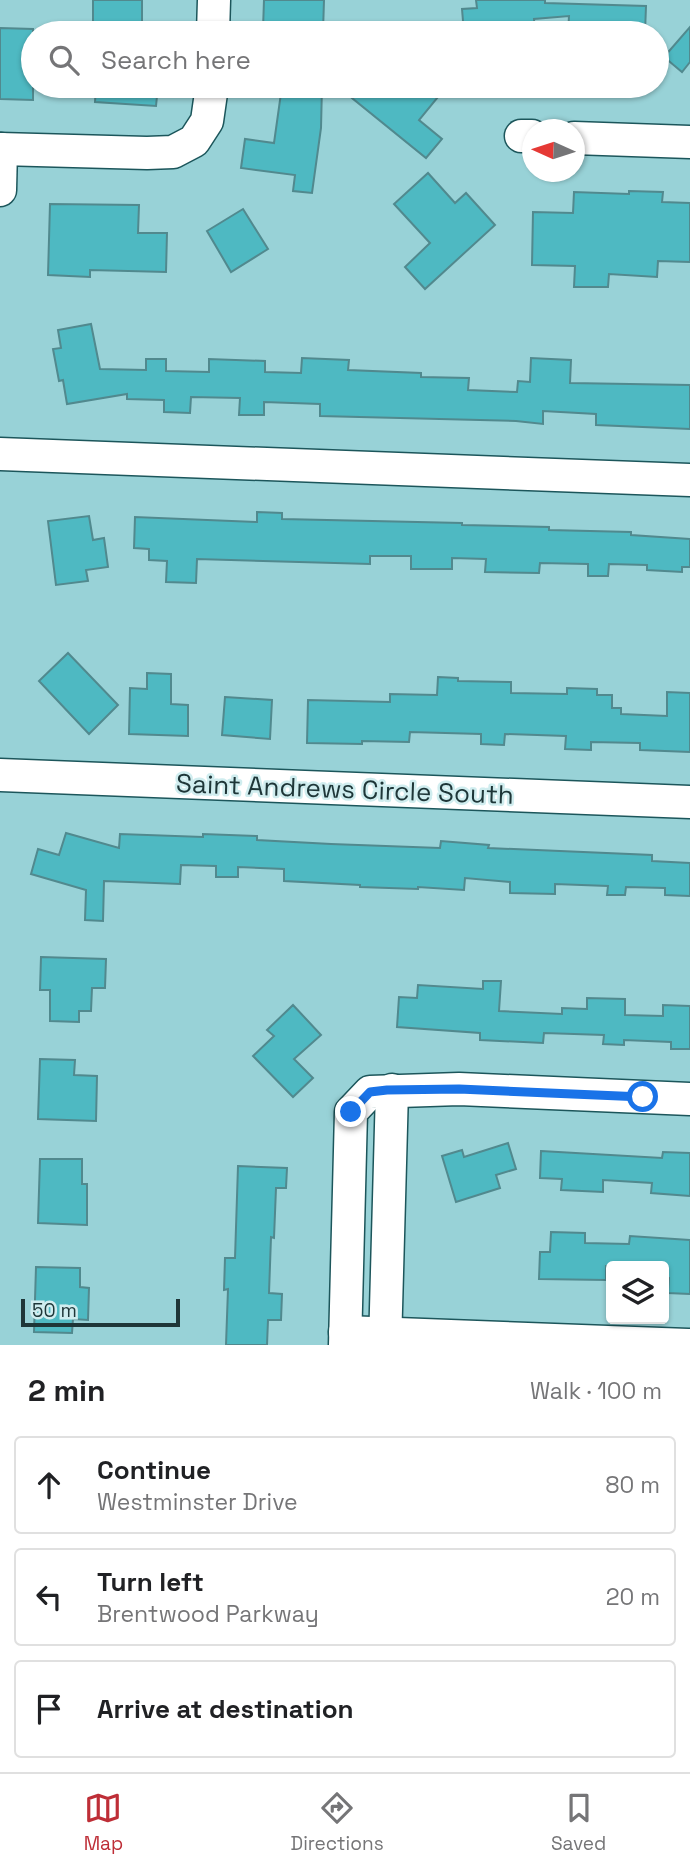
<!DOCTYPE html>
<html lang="en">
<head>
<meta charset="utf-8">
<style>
	body { margin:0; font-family:"Space Grotesk",sans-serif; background:#f2f2f2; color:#202124 }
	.controls { position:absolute; right:21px; bottom:21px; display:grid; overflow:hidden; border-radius:7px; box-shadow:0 2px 5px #0004 }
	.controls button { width:63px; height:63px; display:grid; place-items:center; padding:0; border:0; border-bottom:2px solid #e0e0e0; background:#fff; color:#202124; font:35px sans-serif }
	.compass { position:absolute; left:522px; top:119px; width:63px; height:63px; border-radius:50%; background:#fff; box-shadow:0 2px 5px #0004; rotate:273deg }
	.scale { position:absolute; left:21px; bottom:18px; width:159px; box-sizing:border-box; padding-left:7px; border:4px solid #1e3638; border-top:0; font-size:19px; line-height:24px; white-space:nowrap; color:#1e3638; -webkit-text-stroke:5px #d0edef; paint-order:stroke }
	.stop { position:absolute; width:21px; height:21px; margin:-16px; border:5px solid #1a73e8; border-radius:50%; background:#fff }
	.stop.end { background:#1a73e8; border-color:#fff; box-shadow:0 2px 7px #0008 }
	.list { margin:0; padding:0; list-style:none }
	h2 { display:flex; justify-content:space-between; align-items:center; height:91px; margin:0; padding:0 28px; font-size:30px }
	h2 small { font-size:23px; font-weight:400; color:#757577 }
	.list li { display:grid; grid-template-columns:46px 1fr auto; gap:21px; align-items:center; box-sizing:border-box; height:98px; margin:0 14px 14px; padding:0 14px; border:2px solid #e0e0e0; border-radius:7px }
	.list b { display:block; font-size:26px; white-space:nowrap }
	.list p { margin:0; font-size:23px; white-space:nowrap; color:#757577 }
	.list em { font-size:23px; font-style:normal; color:#757577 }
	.icon { flex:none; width:38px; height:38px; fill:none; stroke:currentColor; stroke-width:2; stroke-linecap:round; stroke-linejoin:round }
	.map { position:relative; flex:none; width:690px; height:1345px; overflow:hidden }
	.search { position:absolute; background:#fff; box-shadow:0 2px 5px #0004; left:21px; right:21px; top:21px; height:77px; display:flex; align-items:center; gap:18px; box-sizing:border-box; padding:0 24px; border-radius:38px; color:#757577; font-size:26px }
	.sheet { height:427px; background:#fff }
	nav { display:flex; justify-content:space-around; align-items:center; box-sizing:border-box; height:98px; border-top:2px solid #e0e0e0; background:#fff; font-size:19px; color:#757577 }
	nav a { display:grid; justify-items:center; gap:4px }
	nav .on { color:#be2e37 }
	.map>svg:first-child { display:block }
	.building { fill:#4eb9c2; stroke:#51898e; stroke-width:2 }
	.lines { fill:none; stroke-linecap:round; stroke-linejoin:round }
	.minor-casing { stroke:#1c565b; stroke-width:35 }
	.minor { stroke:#fff; stroke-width:32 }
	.route { stroke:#1a73e8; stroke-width:9 }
	.labels { text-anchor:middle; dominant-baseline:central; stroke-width:5; stroke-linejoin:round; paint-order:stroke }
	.street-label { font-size:26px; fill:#1e3638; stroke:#d0edef }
</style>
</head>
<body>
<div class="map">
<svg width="690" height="1345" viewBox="0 0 690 1345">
	<rect width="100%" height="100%" fill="#98d2d7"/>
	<g class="building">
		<rect x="93" y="0" width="49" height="33"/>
		<path d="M 264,0 L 324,0 L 323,32 L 263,29 Z"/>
		<path d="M 476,0 L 545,0 L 545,3 L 646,6 L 645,33 L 568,33 L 569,16 L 534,19 L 535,33 L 464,33 L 462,9 L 477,8 Z"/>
		<path d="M 690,27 L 690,62 L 682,72 L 664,57 Z"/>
		<path d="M 0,28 L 33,29 L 33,100 L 0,99 Z"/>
		<path d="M 96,86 L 158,86 L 156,106 L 95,102 Z"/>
		<path d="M 282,86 L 322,86 L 321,128 L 312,193 L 293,191 L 295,175 L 241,168 L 245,139 L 274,143 Z"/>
		<path d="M 362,86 L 447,86 L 419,120 L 442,139 L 426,158 L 352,98 Z"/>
		<path d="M 428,173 L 455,203 L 466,193 L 495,225 L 425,289 L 405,267 L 430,243 L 394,204 Z"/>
		<path d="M 629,191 L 663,192 L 662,202 L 690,203 L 690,262 L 658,261 L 657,277 L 609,274 L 608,287 L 574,287 L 575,266 L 532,265 L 533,212 L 573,213 L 574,192 L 629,194 Z"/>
		<path d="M 50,204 L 139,205 L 138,233 L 167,233 L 166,272 L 90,270 L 90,277 L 48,275 Z"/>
		<path d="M 243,209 L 268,249 L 231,272 L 207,231 Z"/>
		<path d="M 91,324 L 100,369 L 146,370 L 146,359 L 166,359 L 166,371 L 209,372 L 209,359 L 265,361 L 265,372 L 301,373 L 302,358 L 349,360 L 348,370 L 421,373 L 421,377 L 469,378 L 468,390 L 517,392 L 518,381 L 530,382 L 531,358 L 571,360 L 570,383 L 690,385 L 690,429 L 596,425 L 596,414 L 543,411 L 543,424 L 516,421 L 320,416 L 320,404 L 264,402 L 264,415 L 239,415 L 240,398 L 191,397 L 190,413 L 164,412 L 164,400 L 127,399 L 127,394 L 67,404 L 63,380 L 59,381 L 53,349 L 61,348 L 58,330 Z"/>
		<path d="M 257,512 L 282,513 L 282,519 L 462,523 L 462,525 L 549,527 L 549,530 L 631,532 L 631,535 L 690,539 L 690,567 L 682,567 L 682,572 L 647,570 L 647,565 L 609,564 L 608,576 L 588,576 L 588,564 L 540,563 L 539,573 L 485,572 L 486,559 L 452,558 L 452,569 L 411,569 L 411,556 L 370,556 L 370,564 L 197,559 L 196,583 L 166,582 L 167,561 L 149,560 L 149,549 L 134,548 L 135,517 L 257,522 Z"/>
		<path d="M 89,516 L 93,540 L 104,538 L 108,567 L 86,570 L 88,581 L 56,585 L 48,521 Z"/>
		<path d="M 68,653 L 118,705 L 89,734 L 39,681 Z"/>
		<path d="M 147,673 L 171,674 L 171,704 L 188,705 L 188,736 L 129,734 L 130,688 L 147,689 Z"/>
		<path d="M 438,677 L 458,678 L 458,681 L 511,682 L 511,693 L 567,694 L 567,688 L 597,689 L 597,695 L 612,695 L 612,708 L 621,708 L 621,714 L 667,716 L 667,692 L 690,693 L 690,752 L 640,750 L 640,743 L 591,742 L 591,750 L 565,749 L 566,736 L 505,734 L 504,745 L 481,744 L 481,734 L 410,732 L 409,742 L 362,741 L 362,744 L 307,743 L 308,700 L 390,702 L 390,694 L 437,695 Z"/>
		<path d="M 225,697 L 272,700 L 270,739 L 222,735 Z"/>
		<path d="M 66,833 L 119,848 L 120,834 L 203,837 L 203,834 L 257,836 L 257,840 L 331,844 L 440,848 L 441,841 L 489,845 L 488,848 L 652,855 L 652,861 L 690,863 L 690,896 L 665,895 L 665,888 L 626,887 L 625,895 L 607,895 L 608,886 L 555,884 L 555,894 L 510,893 L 510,882 L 465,878 L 464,890 L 418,887 L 418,889 L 360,887 L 360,885 L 284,881 L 284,869 L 238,867 L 238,877 L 216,877 L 216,866 L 181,865 L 180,884 L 104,881 L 103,921 L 85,920 L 86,890 L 31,874 L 38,849 L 59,855 Z"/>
		<path d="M 41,957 L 106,959 L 105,988 L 92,988 L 91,1011 L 79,1011 L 79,1022 L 50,1021 L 50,990 L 40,990 Z"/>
		<path d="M 483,981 L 501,981 L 499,1011 L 562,1014 L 562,1008 L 587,1009 L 587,998 L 625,999 L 625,1015 L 663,1016 L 663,1005 L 690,1006 L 690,1049 L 671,1049 L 671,1042 L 624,1040 L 624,1045 L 603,1044 L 604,1035 L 544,1033 L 543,1043 L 480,1040 L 480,1033 L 397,1027 L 399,997 L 417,998 L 418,985 L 483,989 Z"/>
		<path d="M 293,1005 L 321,1035 L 294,1059 L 313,1078 L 293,1097 L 253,1056 L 274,1036 L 267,1030 Z"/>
		<path d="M 40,1059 L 75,1060 L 74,1075 L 97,1076 L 96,1121 L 38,1119 Z"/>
		<path d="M 508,1143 L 516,1169 L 496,1175 L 500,1188 L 456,1202 L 442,1156 L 462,1150 L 464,1157 Z"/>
		<path d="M 541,1151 L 662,1158 L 663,1152 L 690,1153 L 690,1196 L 651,1193 L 652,1183 L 603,1180 L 603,1192 L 561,1190 L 562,1179 L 540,1178 Z"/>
		<path d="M 40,1159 L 82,1159 L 82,1184 L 87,1184 L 87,1225 L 38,1223 Z"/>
		<path d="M 238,1166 L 287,1168 L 286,1188 L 276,1188 L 274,1238 L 271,1237 L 269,1293 L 282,1294 L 281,1320 L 268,1320 L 267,1345 L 226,1345 L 228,1289 L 224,1290 L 225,1258 L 235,1258 Z"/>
		<path d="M 551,1232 L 585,1233 L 585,1243 L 629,1244 L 630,1236 L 690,1240 L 690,1294 L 668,1293 L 669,1278 L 664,1277 L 664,1266 L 606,1266 L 606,1280 L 539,1279 L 540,1252 L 550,1252 Z"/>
		<path d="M 36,1267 L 80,1268 L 80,1287 L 89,1288 L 88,1320 L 73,1319 L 72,1333 L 34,1332 Z"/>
	</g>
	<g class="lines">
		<g class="minor-casing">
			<g id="minor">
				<path d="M 213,33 L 214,0"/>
				<path d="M 521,136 L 532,136"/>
				<path d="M 574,138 L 690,142"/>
				<path d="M 0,149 L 147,153 L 173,152 L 194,141 L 207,121 L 212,86"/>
				<path d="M 0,190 L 1,149"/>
				<path d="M 0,454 L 690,480"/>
				<path d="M 0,775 L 690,802"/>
				<path d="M 345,1332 L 688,1345"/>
				<path d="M 345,1345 L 351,1112 L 370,1092 L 459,1089 L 690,1099"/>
				<path d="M 385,1345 L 392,1090"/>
			</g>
		</g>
		<use href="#minor" class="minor"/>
	</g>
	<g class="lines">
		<path class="route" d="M 351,1112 L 370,1092 L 387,1090 L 459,1089 L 643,1097"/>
	</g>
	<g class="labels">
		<g class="street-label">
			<text transform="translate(345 789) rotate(2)">Saint Andrews Circle South</text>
		</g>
	</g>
</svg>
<div class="controls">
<button><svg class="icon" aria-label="layers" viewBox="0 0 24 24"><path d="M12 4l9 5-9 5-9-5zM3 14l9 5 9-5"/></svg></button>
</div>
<svg class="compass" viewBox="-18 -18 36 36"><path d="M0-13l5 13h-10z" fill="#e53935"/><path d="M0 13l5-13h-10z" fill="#757577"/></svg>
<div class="scale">50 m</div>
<div class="stop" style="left:643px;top:1097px"></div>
<div class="stop end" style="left:351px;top:1112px"></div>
<div class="search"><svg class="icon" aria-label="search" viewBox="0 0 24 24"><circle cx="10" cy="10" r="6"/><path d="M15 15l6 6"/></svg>Search here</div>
</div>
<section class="sheet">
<h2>2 min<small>Walk · 100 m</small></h2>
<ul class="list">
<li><svg class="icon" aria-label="ahead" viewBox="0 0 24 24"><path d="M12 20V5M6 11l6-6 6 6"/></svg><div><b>Continue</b><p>Westminster Drive</p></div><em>80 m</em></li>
<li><svg class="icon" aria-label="left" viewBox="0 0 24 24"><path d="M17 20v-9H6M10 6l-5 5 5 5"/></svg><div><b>Turn left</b><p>Brentwood Parkway</p></div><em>20 m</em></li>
<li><svg class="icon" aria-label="arrive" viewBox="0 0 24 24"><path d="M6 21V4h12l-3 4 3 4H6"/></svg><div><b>Arrive at destination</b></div></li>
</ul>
</section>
<nav>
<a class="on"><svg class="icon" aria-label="map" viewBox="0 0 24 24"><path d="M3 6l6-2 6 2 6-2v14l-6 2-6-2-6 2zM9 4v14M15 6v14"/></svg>Map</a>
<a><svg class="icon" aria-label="directions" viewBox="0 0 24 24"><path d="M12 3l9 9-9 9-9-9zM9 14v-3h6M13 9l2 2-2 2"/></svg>Directions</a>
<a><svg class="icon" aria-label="saved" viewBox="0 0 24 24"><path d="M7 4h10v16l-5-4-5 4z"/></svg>Saved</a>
</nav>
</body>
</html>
